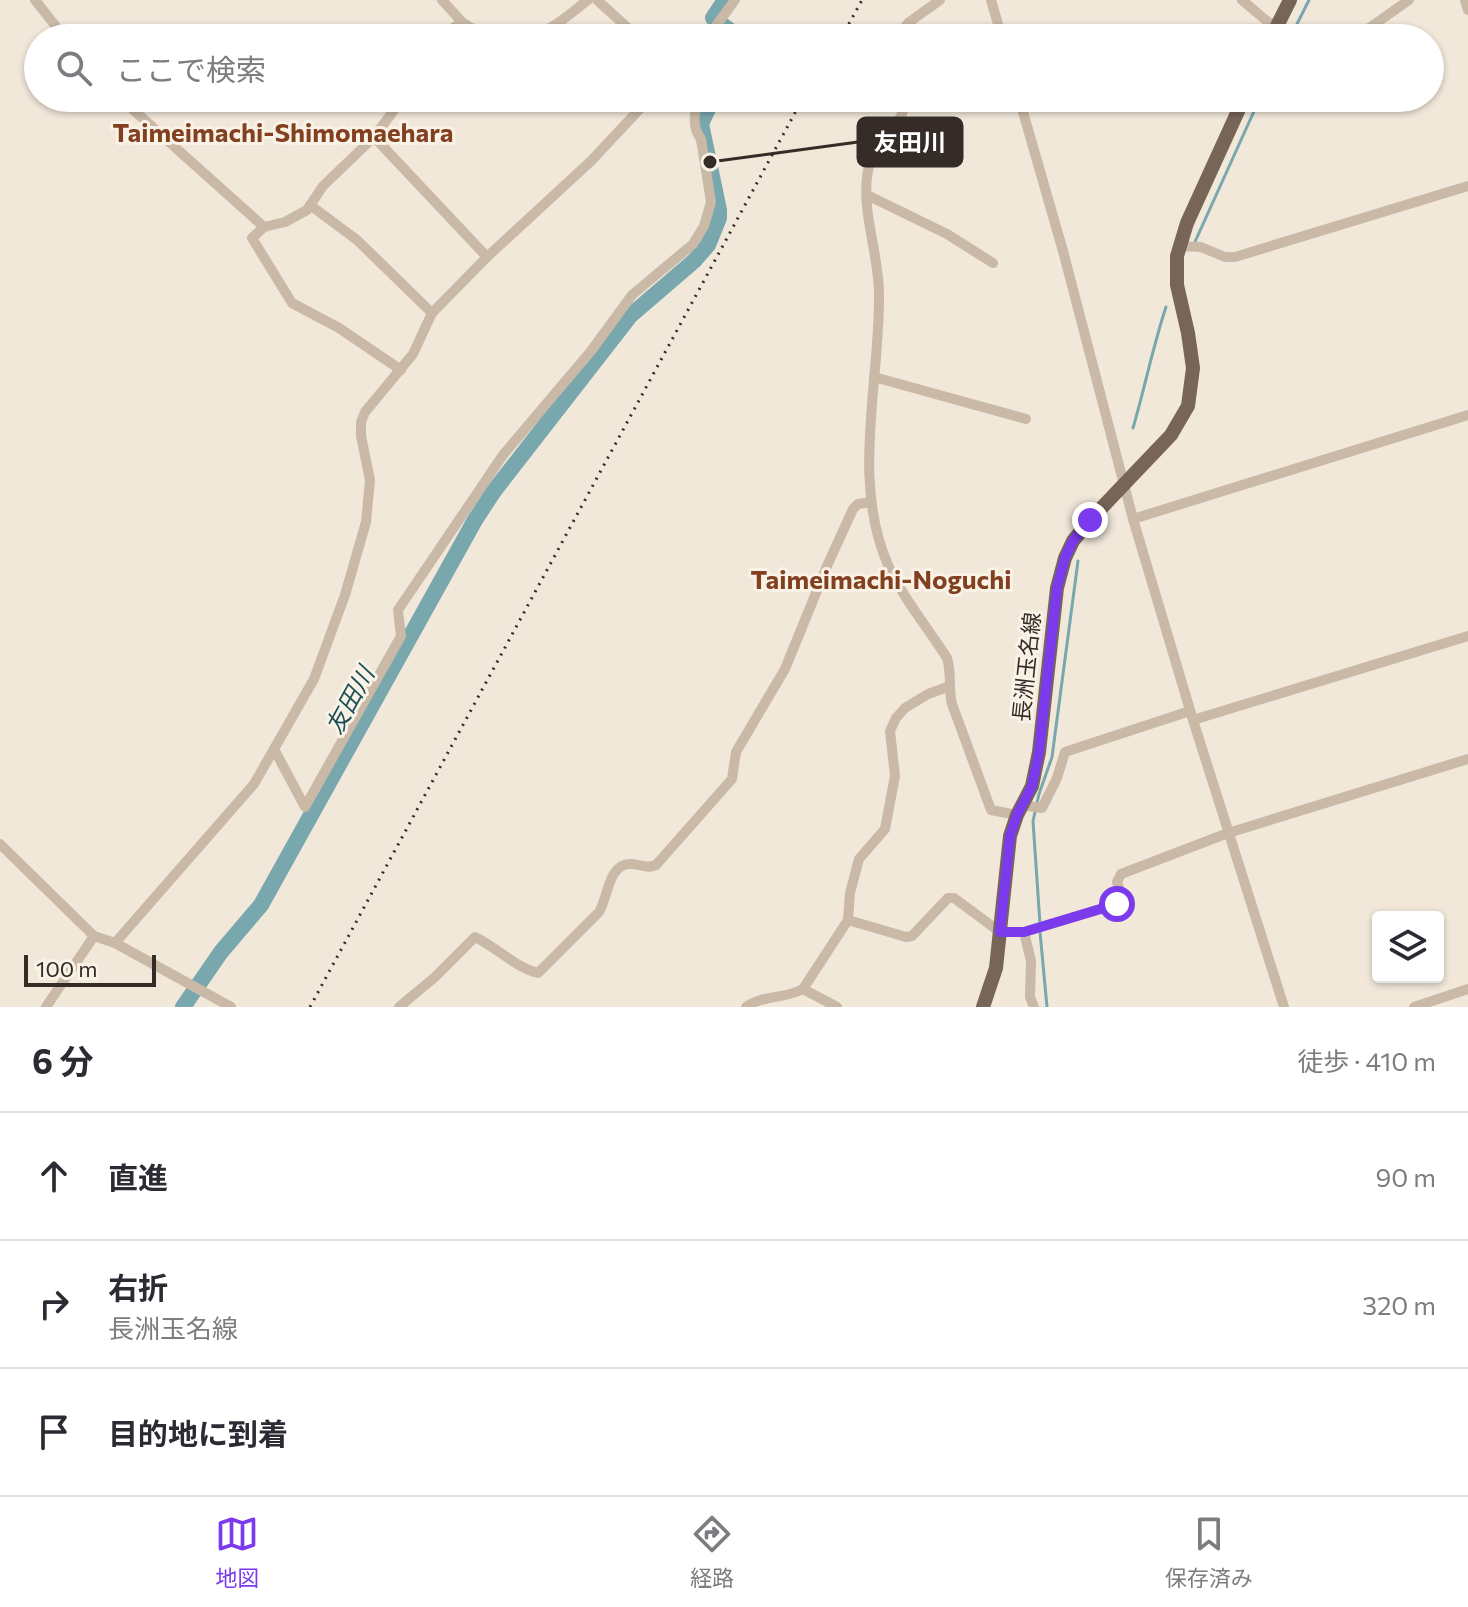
<!DOCTYPE html>
<html lang="ja">
<head>
<meta charset="utf-8">
<style>
	body { margin:0; font-family:Commissioner,"Noto Sans JP",sans-serif; background:#f7f7f7; color:#2b2b33 }
	.controls { position:absolute; right:24px; bottom:24px; display:grid; overflow:hidden; border-radius:8px; box-shadow:0 2px 6px #0004 }
	.controls button { width:72px; height:72px; display:grid; place-items:center; padding:0; border:0; border-bottom:2px solid #e1e1e2; background:#fff; color:#2b2b33; font:40px sans-serif }
	.scale { position:absolute; left:24px; bottom:20px; width:132px; box-sizing:border-box; padding-left:8px; border:4px solid #352c27; border-top:0; font-size:22px; line-height:28px; white-space:nowrap; color:#352c27; -webkit-text-stroke:6px #f9f2e6; paint-order:stroke }
	.stop { position:absolute; width:24px; height:24px; margin:-18px; border:6px solid #7c3aed; border-radius:50%; background:#fff }
	.stop.end { background:#7c3aed; border-color:#fff; box-shadow:0 2px 8px #0008 }
	.list { margin:0; padding:0; list-style:none }
	h2 { display:flex; justify-content:space-between; align-items:center; height:104px; margin:0; padding:0 32px; font-size:34px }
	h2 small { font-size:26px; font-weight:400; color:#7c7c81 }
	.list li { display:grid; grid-template-columns:52px 1fr auto; gap:24px; align-items:center; box-sizing:border-box; height:128px; padding:0 32px; border-top:2px solid #e1e1e2 }
	.list b { display:block; font-size:30px; white-space:nowrap }
	.list p { margin:0; font-size:26px; white-space:nowrap; color:#7c7c81 }
	.list em { font-size:26px; font-style:normal; color:#7c7c81 }
	.icon { flex:none; width:44px; height:44px; fill:none; stroke:currentColor; stroke-width:2; stroke-linecap:round; stroke-linejoin:round }
	.map { position:relative; flex:none; width:1468px; height:1007px; overflow:hidden }
	.search { position:absolute; background:#fff; box-shadow:0 2px 6px #0004; left:24px; right:24px; top:24px; height:88px; display:flex; align-items:center; gap:20px; box-sizing:border-box; padding:0 28px; border-radius:44px; color:#7c7c81; font-size:30px }
	.sheet { height:488px; background:#fff }
	nav { display:flex; justify-content:space-around; align-items:center; box-sizing:border-box; height:112px; border-top:2px solid #e1e1e2; background:#fff; font-size:22px; color:#7c7c81 }
	nav a { display:grid; justify-items:center; gap:4px }
	nav .on { color:#7c3aed }
	.map>svg:first-child { display:block }
	.lines { fill:none; stroke-linecap:round; stroke-linejoin:round }
	.stream { stroke:#79a7ae; stroke-width:3 }
	.river { stroke:#79a7ae; stroke-width:16 }
	.minor { stroke:#c9b9a6; stroke-width:10 }
	.major { stroke:#776558; stroke-width:14 }
	.rail { stroke:#352c27; stroke-width:3; stroke-dasharray:2 6; stroke-linecap:butt }
	.route { stroke:#7c3aed; stroke-width:10 }
	.labels { text-anchor:middle; dominant-baseline:central; stroke-width:6; stroke-linejoin:round; paint-order:stroke }
	.street-label { font-size:22px; fill:#352c27; stroke:#f9f2e6 }
	.water-label { font-size:24px; font-style:italic; fill:#1d4e56; stroke:#f9f2e6 }
	.quarter-label { font-size:26px; font-weight:bold; fill:#834020; stroke:#f9f2e6 }
	.leader { fill:none; stroke:#352c27; stroke-width:3 }
	.callout-dot { fill:#352c27; stroke:#f9f2e6; stroke-width:3 }
	.callout { fill:#352c27; stroke:#352c27; stroke-width:3 }
	.callout-label { font-size:24px; text-anchor:middle; font-weight:bold; fill:#fff }
</style>
</head>
<body>
<div class="map">
<svg width="1468" height="1007" viewBox="0 0 1468 1007">
	<rect width="100%" height="100%" fill="#f1e8da"/>
	<g class="lines">
		<g class="stream">
			<path d="M 1290,38 L 1309,0"/>
			<path d="M 1194,244 L 1260,98"/>
			<path d="M 1133,428 C 1145,387 1153,346 1166,307"/>
			<path d="M 1040,924 L 1033,821 L 1039,794 L 1052,757 L 1078,561"/>
			<path d="M 1040,932 L 1047,1007"/>
		</g>
		<g class="river">
			<path d="M 725,0 L 713,18 L 740,38"/>
			<path d="M 183,1007 L 221,952 L 261,905 L 475,520 L 494,491 L 630,316 L 694,261 L 708,245 L 719,218 L 719,210 L 701,124 L 713,98"/>
		</g>
		<g class="minor">
			<path d="M 35,0 L 65,38"/>
			<path d="M 442,0 L 462,22"/>
			<path d="M 597,0 L 639,38"/>
			<path d="M 991,0 L 1002,38"/>
			<path d="M 1242,0 L 1268,22 L 1302,38"/>
			<path d="M 1465,0 L 1468,10"/>
			<path d="M 446,38 L 453,28 L 462,22 C 484,38 516,42 541,32 C 558,26 574,10 588,0"/>
			<path d="M 707,38 L 735,0"/>
			<path d="M 897,38 L 908,23 L 940,0"/>
			<path d="M 1355,38 L 1409,0"/>
			<path d="M 120,98 L 264,227"/>
			<path d="M 906,98 C 904,127 876,140 869,166 C 859,207 879,252 879,294 C 880,383 851,480 888,565 C 903,598 928,628 947,658 C 952,674 948,688 952,704 L 991,810 L 1017,815"/>
			<path d="M 1019,98 L 1063,251 L 1133,519 L 1193,720 L 1284,1007"/>
			<path d="M 374,137 L 487,257"/>
			<path d="M 867,195 L 947,234 L 993,263"/>
			<path d="M 310,205 L 357,240 L 432,313"/>
			<path d="M 1180,246 L 1201,247 L 1225,257 L 1235,257 L 1468,186"/>
			<path d="M 401,370 L 339,328 L 292,303 L 252,238 L 264,227 L 285,222 L 307,210 L 323,186 L 374,137 L 403,98"/>
			<path d="M 874,377 L 1026,419"/>
			<path d="M 1133,519 L 1468,415"/>
			<path d="M 1193,720 L 1468,636"/>
			<path d="M 274,749 L 305,807 L 401,636 L 398,610 L 503,455 L 591,351 L 632,295 L 693,244 L 704,226 L 711,202 L 701,139 C 692,128 693,110 701,98"/>
			<path d="M 1022,805 L 1042,808 L 1057,778 L 1065,752 L 1190,711"/>
			<path d="M 0,844 L 94,936 L 115,943 L 231,1007"/>
			<path d="M 848,920 L 906,937 L 912,936 L 948,898 L 954,898 L 1000,932 L 1024,932 L 1117,904 L 1122,897 L 1117,882 L 1121,874 L 1228,833 L 1468,759"/>
			<path d="M 1024,932 L 1031,961 L 1030,997 L 1034,1007"/>
			<path d="M 115,943 L 254,784 L 314,679 L 345,595 L 366,522 L 370,480 L 361,436 L 361,422 L 365,412 L 413,354 L 432,313 L 487,257 L 591,161 L 650,98"/>
			<path d="M 803,989 L 837,1007"/>
			<path d="M 46,1007 L 94,936"/>
			<path d="M 399,1007 L 435,977 L 475,937 C 496,947 515,967 538,973 L 599,912 C 608,898 608,865 629,864 C 640,863 646,870 656,865 L 732,779 L 736,752 L 785,669 L 827,566 L 853,509 L 858,504 L 871,502"/>
			<path d="M 746,1007 C 762,995 785,999 803,989 L 848,920 L 850,893 L 859,859 L 885,829 L 895,776 L 890,731 L 896,718 L 905,708 L 928,694 L 950,686"/>
			<path d="M 1414,1007 L 1468,989"/>
		</g>
		<g class="major">
			<path d="M 1271,38 L 1290,0"/>
			<path d="M 983,1007 L 996,968 L 1010,836 L 1017,815 L 1032,786 L 1039,752 L 1057,588 L 1065,558 L 1073,541 L 1090,520 L 1171,435 L 1188,406 L 1193,368 L 1188,333 L 1177,285 L 1177,256 L 1187,223 L 1244,98"/>
		</g>
		<g class="rail">
			<path d="M 841,38 L 862,0"/>
			<path d="M 310,1007 L 803,98"/>
		</g>
	</g>
	<g class="lines">
		<path class="route" d="M 1090,520 L 1073,541 L 1065,558 L 1057,588 L 1039,752 L 1032,786 L 1017,815 L 1010,836 L 1000,932 L 1024,932 L 1117,904"/>
	</g>
	<g class="labels">
		<g class="street-label">
			<text transform="translate(1026 667) rotate(-84)">長洲玉名線</text>
		</g>
		<g class="water-label">
			<text transform="translate(349 700) rotate(-61)">友田川</text>
		</g>
		<g class="quarter-label">
			<text x="283" y="131">Taimeimachi-Shimomaehara</text>
			<text x="881" y="578">Taimeimachi-Noguchi</text>
		</g>
	</g>
	<path class="leader" d="M710 162L858 142"/>
	<circle class="callout-dot" cx="710" cy="162" r="8"/>
	<rect class="callout" x="858" y="118" width="104" height="48" rx="8"/>
	<g class="callout-label">
		<text x="910" y="151">友田川</text>
	</g>
</svg>
<div class="controls">
<button><svg class="icon" aria-label="layers" viewBox="0 0 24 24"><path d="M12 4l9 5-9 5-9-5zM3 14l9 5 9-5"/></svg></button>
</div>
<div class="scale">100 m</div>
<div class="stop" style="left:1117px;top:904px"></div>
<div class="stop end" style="left:1090px;top:520px"></div>
<div class="search"><svg class="icon" aria-label="search" viewBox="0 0 24 24"><circle cx="10" cy="10" r="6"/><path d="M15 15l6 6"/></svg>ここで検索</div>
</div>
<section class="sheet">
<h2>6 分<small>徒歩 · 410 m</small></h2>
<ul class="list">
<li><svg class="icon" aria-label="ahead" viewBox="0 0 24 24"><path d="M12 20V5M6 11l6-6 6 6"/></svg><div><b>直進</b></div><em>90 m</em></li>
<li><svg class="icon" aria-label="right" viewBox="0 0 24 24"><path d="M7 20v-9h11M14 6l5 5-5 5"/></svg><div><b>右折</b><p>長洲玉名線</p></div><em>320 m</em></li>
<li><svg class="icon" aria-label="arrive" viewBox="0 0 24 24"><path d="M6 21V4h12l-3 4 3 4H6"/></svg><div><b>目的地に到着</b></div></li>
</ul>
</section>
<nav>
<a class="on"><svg class="icon" aria-label="map" viewBox="0 0 24 24"><path d="M3 6l6-2 6 2 6-2v14l-6 2-6-2-6 2zM9 4v14M15 6v14"/></svg>地図</a>
<a><svg class="icon" aria-label="directions" viewBox="0 0 24 24"><path d="M12 3l9 9-9 9-9-9zM9 14v-3h6M13 9l2 2-2 2"/></svg>経路</a>
<a><svg class="icon" aria-label="saved" viewBox="0 0 24 24"><path d="M7 4h10v16l-5-4-5 4z"/></svg>保存済み</a>
</nav>
</body>
</html>
